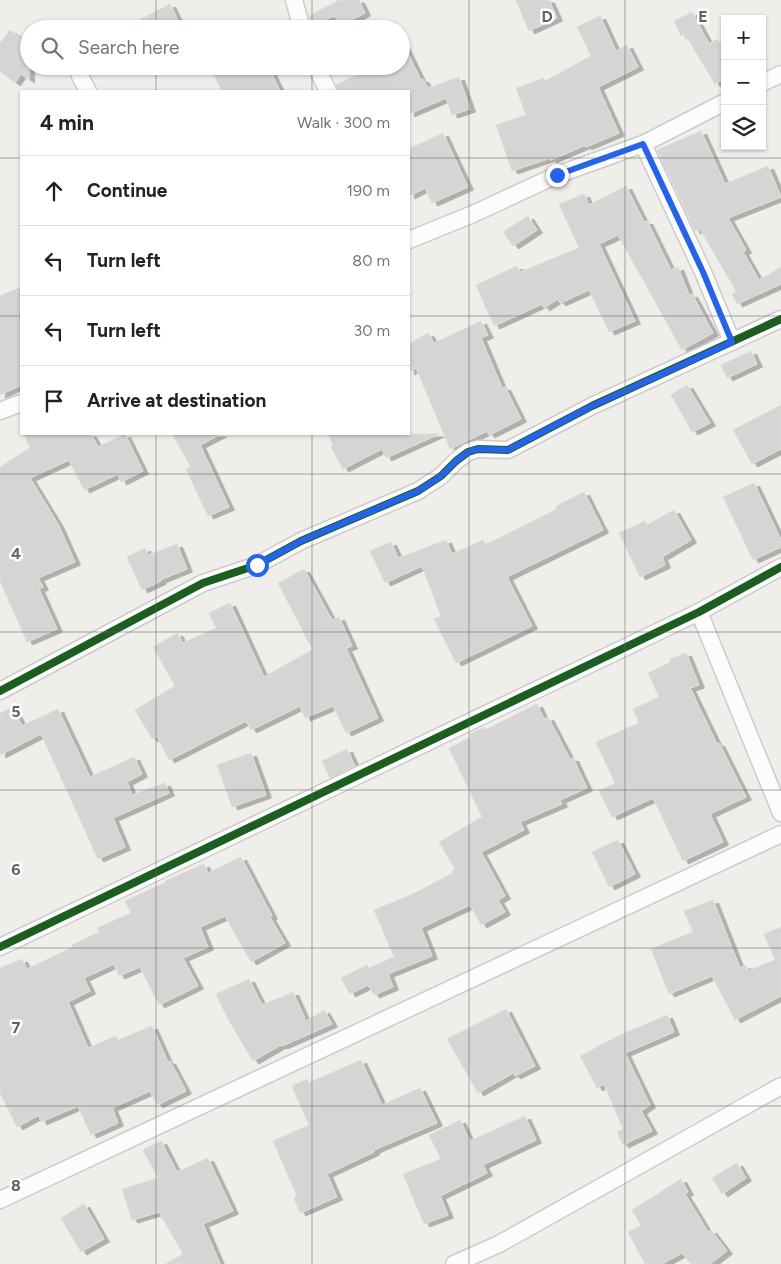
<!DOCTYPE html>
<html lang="en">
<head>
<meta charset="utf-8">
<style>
	body { margin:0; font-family:Figtree,sans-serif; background:#f6f6f6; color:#222 }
	.controls { position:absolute; right:15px; top:15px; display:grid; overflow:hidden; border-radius:0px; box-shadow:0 1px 4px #0004 }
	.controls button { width:45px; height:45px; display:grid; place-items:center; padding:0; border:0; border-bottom:1px solid #e0e0e0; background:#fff; color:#222; font:25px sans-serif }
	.stop { position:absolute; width:15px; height:15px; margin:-11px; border:4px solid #2563eb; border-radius:50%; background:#fff }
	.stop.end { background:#2563eb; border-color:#fff; box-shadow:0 1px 5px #0008 }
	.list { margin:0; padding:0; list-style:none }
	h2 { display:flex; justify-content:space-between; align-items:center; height:65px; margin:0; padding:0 20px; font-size:21px }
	h2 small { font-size:16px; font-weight:400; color:#767676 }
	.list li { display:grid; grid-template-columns:32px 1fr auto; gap:15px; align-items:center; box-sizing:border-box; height:70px; padding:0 20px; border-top:1px solid #e0e0e0 }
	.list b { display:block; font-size:19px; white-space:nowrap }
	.list em { font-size:16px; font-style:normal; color:#767676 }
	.icon { flex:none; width:28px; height:28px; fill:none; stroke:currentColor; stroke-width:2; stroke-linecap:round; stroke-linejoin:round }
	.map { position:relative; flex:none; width:781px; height:1264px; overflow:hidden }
	.search { position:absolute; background:#fff; box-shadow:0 1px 4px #0004; left:20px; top:20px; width:390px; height:55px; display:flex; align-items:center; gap:12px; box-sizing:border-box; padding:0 18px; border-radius:28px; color:#767676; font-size:19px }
	.panel { position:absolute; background:#fff; box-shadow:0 1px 4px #0004; left:20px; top:90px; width:390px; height:345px; border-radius:0px }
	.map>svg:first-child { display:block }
	.building { fill:#d6d5d3; stroke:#deddd9; filter:url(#shadow) }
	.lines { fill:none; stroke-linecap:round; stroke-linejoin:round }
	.minor-casing { stroke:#cbcccc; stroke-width:19 }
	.minor { stroke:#fdfcfc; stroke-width:16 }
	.cycleway-casing { stroke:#fff; stroke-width:11 }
	.cycleway { stroke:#1b5e20; stroke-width:8 }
	.route { stroke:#2563eb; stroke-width:6 }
	.grid { fill:none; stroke:#5f6368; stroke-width:1; stroke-opacity:0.55 }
	.grid-label { font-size:16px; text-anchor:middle; font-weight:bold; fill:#5f6368; stroke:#fff; stroke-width:5; stroke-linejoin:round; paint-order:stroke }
</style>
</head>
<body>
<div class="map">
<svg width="781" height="1264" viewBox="0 0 781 1264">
	<defs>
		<filter id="shadow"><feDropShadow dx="5.5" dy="3" stdDeviation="0" flood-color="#0004"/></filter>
	</defs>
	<rect width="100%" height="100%" fill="#efeeea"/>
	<g class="building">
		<path d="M 339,0 L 359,0 L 365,13 L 340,26 L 335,16 L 311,24 L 309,16 Z"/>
		<path d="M 516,0 L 549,0 L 557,18 L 529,31 Z"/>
		<path d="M 170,4 L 182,29 L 122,29 Z"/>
		<path d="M 692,12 L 709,44 L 717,39 L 725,51 L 725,78 L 715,84 L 685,34 L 681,36 L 674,21 Z"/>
		<path d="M 600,16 L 616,51 L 627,45 L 638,67 L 598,87 L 619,133 L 586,147 L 586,145 L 551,160 L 550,158 L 512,171 L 496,125 L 526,115 L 516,88 L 544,78 L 545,81 L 591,56 L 577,27 Z"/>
		<path d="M 10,30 L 29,44 L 29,80 L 21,74 L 15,83 L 0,71 L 0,43 Z"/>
		<path d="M 401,39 L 421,80 L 423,79 L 428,88 L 459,77 L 470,109 L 452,115 L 446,98 L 409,114 L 409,91 L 338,91 L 336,85 L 360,73 L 357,66 L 401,66 Z"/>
		<path d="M 209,66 L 252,66 L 255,74 L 269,68 L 280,91 L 222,91 Z"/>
		<path d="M 701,131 L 725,184 L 768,166 L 781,197 L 728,218 L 746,250 L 743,252 L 759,280 L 781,267 L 781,284 L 737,304 L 732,294 L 736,292 L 732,284 L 700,229 L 695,231 L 657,150 Z"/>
		<path d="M 443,133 L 468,187 L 432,203 L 425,188 L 409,196 L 409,149 Z"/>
		<path d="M 626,186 L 644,222 L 647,221 L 671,270 L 678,267 L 689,295 L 692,294 L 713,333 L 682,350 L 618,235 L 599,244 L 635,321 L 609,332 L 589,290 L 560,303 L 558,299 L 544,308 L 542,304 L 494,326 L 476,285 L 517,266 L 520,272 L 579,248 L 559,204 L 584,194 L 589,205 Z"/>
		<path d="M 528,216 L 537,230 L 513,246 L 503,232 Z"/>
		<path d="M 21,287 L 21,385 L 0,395 L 0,296 Z"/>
		<path d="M 481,321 L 488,335 L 481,338 L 502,388 L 505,387 L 521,419 L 489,435 L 487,431 L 450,449 L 416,368 L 409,372 L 409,344 L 428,333 L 434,343 Z"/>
		<path d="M 751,351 L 757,364 L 727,378 L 721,365 Z"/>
		<path d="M 687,385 L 710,423 L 692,432 L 671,395 Z"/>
		<path d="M 781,405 L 781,449 L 752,464 L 733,430 Z"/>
		<path d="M 24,434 L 91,434 L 98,447 L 125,434 L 143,471 L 121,482 L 118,474 L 84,490 L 69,460 L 30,478 L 58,524 L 75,562 L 38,578 L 43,587 L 39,589 L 57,629 L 27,642 L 0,581 L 0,467 L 30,448 Z"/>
		<path d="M 172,434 L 221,434 L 200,445 L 229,507 L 208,516 L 186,469 L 191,467 Z"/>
		<path d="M 328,434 L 439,434 L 386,458 L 382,449 L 343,469 L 331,447 L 333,446 Z"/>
		<path d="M 754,483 L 781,540 L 781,547 L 753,560 L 723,497 Z"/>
		<path d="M 584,492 L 603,530 L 507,577 L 532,626 L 456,663 L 434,619 L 441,616 L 422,566 L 385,583 L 370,551 L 391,542 L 398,558 L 446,540 L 452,554 L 483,540 L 485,545 L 557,509 L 556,506 Z"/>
		<path d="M 674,510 L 691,540 L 662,557 L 665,565 L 640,577 L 619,533 L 645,521 L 647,525 Z"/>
		<path d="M 177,544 L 187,569 L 160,580 L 161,581 L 142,590 L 127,557 L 145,548 L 148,555 Z"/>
		<path d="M 304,569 L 332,620 L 339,617 L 352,646 L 346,648 L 378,718 L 346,733 L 333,706 L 305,718 L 300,706 L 251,730 L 246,721 L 169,760 L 157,736 L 152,739 L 135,710 L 175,686 L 153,647 L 177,633 L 183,643 L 216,628 L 209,613 L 230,603 L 264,677 L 313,649 L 304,635 L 305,635 L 278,583 Z"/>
		<path d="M 686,653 L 699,685 L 690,688 L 717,744 L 719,743 L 746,797 L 710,814 L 723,842 L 683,861 L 653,798 L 612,817 L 599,791 L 615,783 L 596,742 L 639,723 L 633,709 L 659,697 L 648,673 L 671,662 L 670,659 Z"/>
		<path d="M 537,704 L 544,719 L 548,717 L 570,759 L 573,758 L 587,788 L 560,800 L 562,804 L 520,822 L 524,830 L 481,852 L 505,896 L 498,900 L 505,912 L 481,925 L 470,905 L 421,928 L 432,956 L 388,974 L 393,987 L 374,995 L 368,985 L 350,994 L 341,978 L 367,965 L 369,968 L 394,957 L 374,910 L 413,894 L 453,873 L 452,870 L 455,869 L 439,842 L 482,817 L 449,748 L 471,737 L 470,734 L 484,727 L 485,730 Z"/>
		<path d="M 13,707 L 22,726 L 58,709 L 90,777 L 134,757 L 142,774 L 127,782 L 132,795 L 165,783 L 169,793 L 113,818 L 125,847 L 98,859 L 41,734 L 0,755 L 0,713 Z"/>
		<path d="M 347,749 L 355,766 L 330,778 L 322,761 Z"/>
		<path d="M 251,753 L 266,795 L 232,807 L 217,765 Z"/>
		<path d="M 618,840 L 635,874 L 609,887 L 592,852 Z"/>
		<path d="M 241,857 L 272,916 L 270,917 L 285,943 L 251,962 L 225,916 L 200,927 L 208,947 L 183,958 L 198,986 L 159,1005 L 140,967 L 119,976 L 114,964 L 84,978 L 90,991 L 68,1002 L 88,1048 L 116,1036 L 118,1040 L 152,1026 L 168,1062 L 170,1061 L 186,1091 L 157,1105 L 150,1091 L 112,1108 L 118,1123 L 91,1135 L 78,1106 L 41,1122 L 39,1115 L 17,1127 L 0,1093 L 0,968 L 22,959 L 27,969 L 73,947 L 72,945 L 99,932 L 97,928 L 131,913 L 125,901 L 166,882 L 165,881 L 204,864 L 208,873 Z"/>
		<path d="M 713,900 L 740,968 L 745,965 L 748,971 L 775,960 L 764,934 L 781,927 L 781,996 L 735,1020 L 712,976 L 669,994 L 651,949 L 693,932 L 684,911 Z"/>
		<path d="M 249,979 L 262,1005 L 293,992 L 306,1021 L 324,1010 L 332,1024 L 282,1046 L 281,1045 L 253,1061 L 228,1019 L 216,994 Z"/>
		<path d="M 506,1009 L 535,1066 L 515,1076 L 513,1073 L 478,1093 L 447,1039 Z"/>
		<path d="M 667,1015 L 674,1032 L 625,1053 L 650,1105 L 641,1111 L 652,1131 L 623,1145 L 617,1132 L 623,1129 L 604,1084 L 597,1088 L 580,1056 L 616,1037 Z"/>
		<path d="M 361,1060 L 382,1105 L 420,1088 L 437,1123 L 374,1150 L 374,1152 L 327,1174 L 337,1197 L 300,1213 L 294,1198 L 297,1196 L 273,1141 L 309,1125 L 292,1086 L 307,1079 L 308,1083 Z"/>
		<path d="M 525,1116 L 536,1140 L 483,1165 L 487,1173 L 440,1196 L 448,1215 L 424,1224 L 403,1174 L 441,1159 L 429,1135 L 460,1120 L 470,1141 Z"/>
		<path d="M 161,1141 L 177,1172 L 208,1158 L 233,1211 L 203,1224 L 220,1264 L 165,1264 L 183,1254 L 159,1212 L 132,1220 L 122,1189 L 158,1178 L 143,1150 Z"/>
		<path d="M 737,1163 L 746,1178 L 722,1194 L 712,1178 Z"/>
		<path d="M 681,1179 L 688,1192 L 685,1194 L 708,1232 L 711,1230 L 727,1251 L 710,1264 L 691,1264 L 682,1253 L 662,1264 L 645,1264 L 628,1232 L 641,1225 L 632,1210 Z"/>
		<path d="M 84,1204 L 104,1239 L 81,1252 L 61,1218 Z"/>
	</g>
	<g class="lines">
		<g class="minor-casing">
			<g id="minor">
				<path d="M 294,0 L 302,29"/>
				<path d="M 316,66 L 328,91"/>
				<path d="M 80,76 L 88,91"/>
				<path d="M 762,83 L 781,74"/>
				<path d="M 643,144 L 703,272 L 732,342"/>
				<path d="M 409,240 L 473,214 L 557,175 L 643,144 L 725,102"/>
				<path d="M 0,411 L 21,403"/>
				<path d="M 699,612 L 781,813"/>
				<path d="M 0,691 L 203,583 L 257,565 L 301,541 L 418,491 L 441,476 L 456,461 L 468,452 L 478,449 L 508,450 L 592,406 L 781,319"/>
				<path d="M 0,947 L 699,612 L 781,567"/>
				<path d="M 0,1200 L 781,834"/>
				<path d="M 454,1264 L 499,1244 L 781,1086"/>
			</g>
		</g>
		<use href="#minor" class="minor"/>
		<g class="cycleway-casing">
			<g id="cycleway">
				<path d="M 0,691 L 203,583 L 257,565 L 301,541 L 418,491 L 441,476 L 456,461 L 468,452 L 478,449 L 508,450 L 592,406 L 781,319"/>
				<path d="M 0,947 L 699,612 L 781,567"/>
			</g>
		</g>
		<use href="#cycleway" class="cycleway"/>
	</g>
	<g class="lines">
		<path class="route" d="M 257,565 L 301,541 L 418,491 L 441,476 L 456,461 L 468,452 L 478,449 L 508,450 L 592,406 L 732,342 L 703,272 L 643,144 L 557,175"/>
	</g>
	<path class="grid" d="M 156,0 L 156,29M 312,0 L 312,29M 469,0 L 469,1264M 625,0 L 625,1264M 156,66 L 156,91M 312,66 L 312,91M 0,158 L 21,158M 409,158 L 781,158M 0,316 L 21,316M 409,316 L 781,316M 156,434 L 156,1264M 312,434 L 312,1264M 0,474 L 781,474M 0,632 L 781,632M 0,790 L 781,790M 0,948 L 781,948M 0,1106 L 781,1106"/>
	<g class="grid-label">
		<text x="547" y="22">D</text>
		<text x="703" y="22">E</text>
		<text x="16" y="559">4</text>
		<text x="16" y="717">5</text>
		<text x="16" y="875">6</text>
		<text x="16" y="1033">7</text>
		<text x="16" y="1191">8</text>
	</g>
</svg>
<div class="controls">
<button>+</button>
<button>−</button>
<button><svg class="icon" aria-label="layers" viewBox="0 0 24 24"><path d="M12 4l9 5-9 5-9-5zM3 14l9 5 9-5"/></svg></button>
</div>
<div class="stop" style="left:257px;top:565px"></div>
<div class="stop end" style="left:557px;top:175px"></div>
<div class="search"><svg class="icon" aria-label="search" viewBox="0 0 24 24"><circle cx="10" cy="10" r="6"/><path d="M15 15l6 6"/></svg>Search here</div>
<section class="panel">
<h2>4 min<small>Walk · 300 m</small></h2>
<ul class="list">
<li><svg class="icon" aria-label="ahead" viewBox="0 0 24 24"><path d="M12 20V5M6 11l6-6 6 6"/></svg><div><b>Continue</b></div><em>190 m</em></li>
<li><svg class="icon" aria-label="left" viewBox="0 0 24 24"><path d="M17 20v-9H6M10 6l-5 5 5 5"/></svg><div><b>Turn left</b></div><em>80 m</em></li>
<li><svg class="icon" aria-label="left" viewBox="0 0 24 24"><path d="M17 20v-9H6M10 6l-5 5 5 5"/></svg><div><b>Turn left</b></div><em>30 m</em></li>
<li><svg class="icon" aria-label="arrive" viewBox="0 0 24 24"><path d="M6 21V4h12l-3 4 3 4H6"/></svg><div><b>Arrive at destination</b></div></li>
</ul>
</section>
</div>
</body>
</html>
